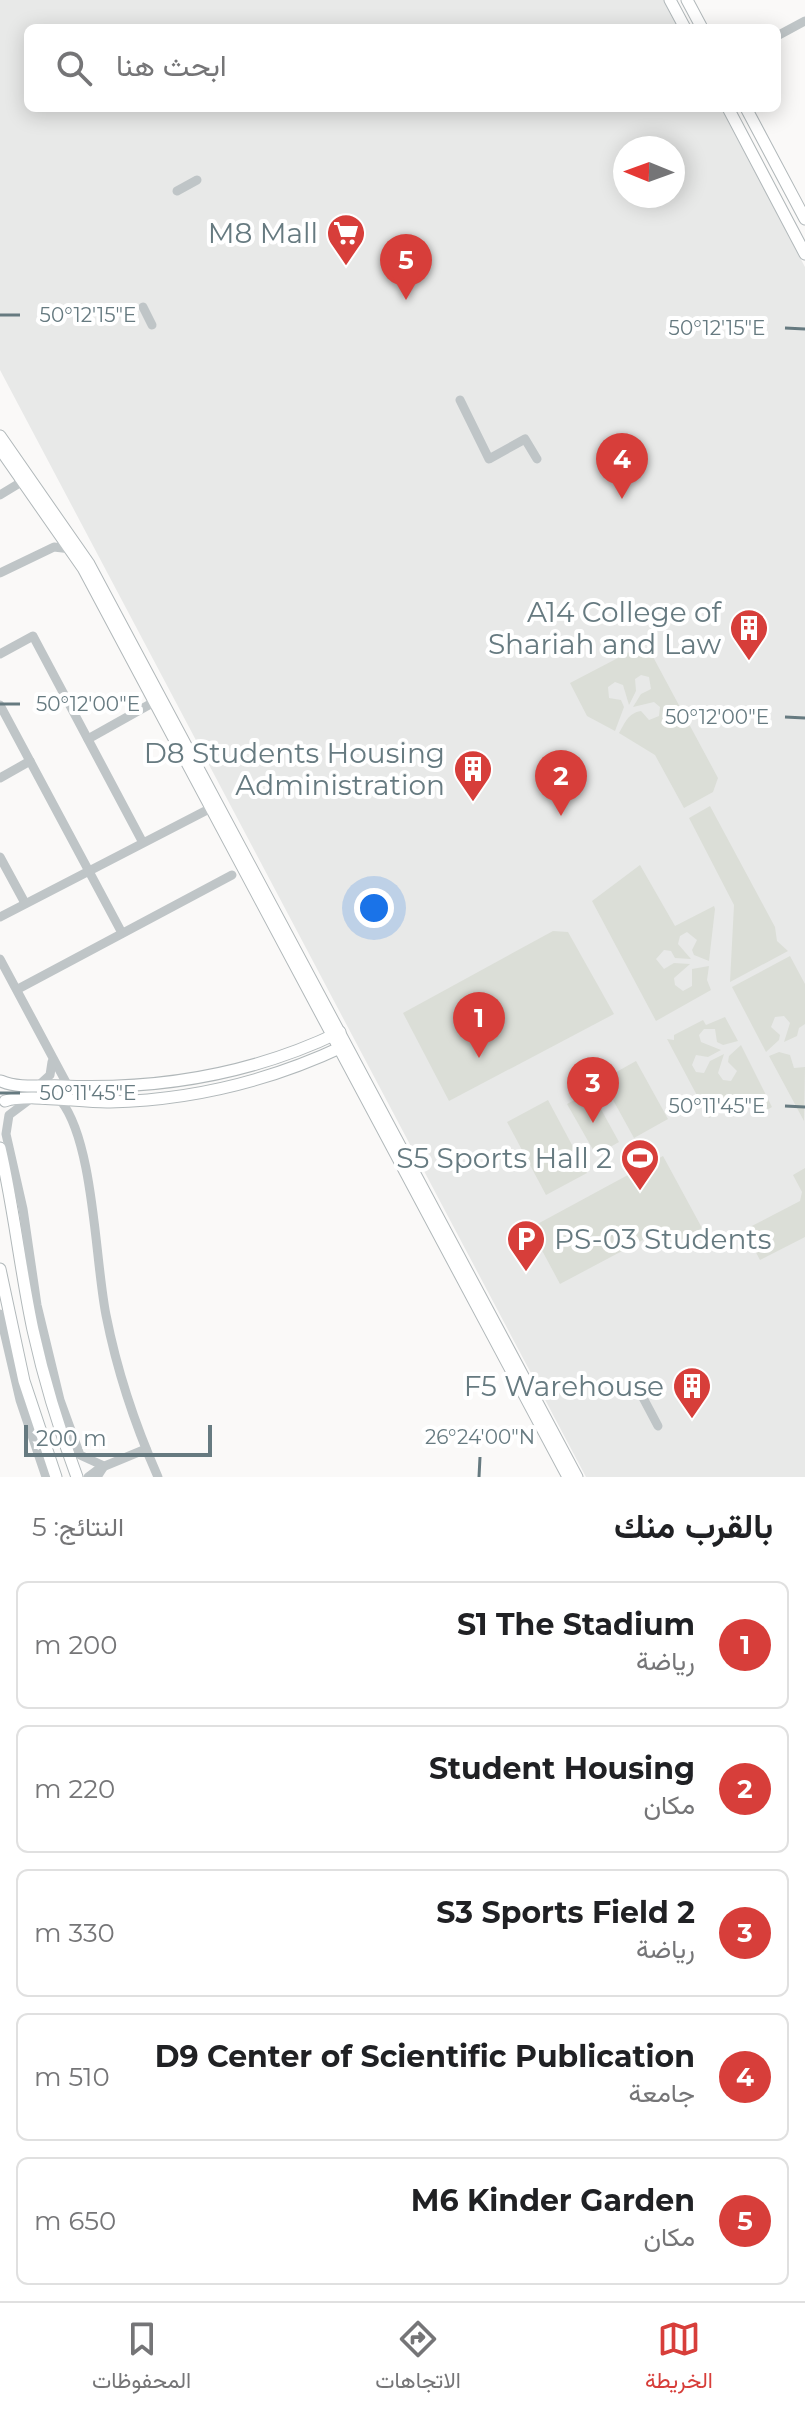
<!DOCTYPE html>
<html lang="ar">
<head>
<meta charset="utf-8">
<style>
	body { margin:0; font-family:Montserrat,Vazirmatn,sans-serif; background:#f6f6f6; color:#202124; direction:rtl }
	.compass { position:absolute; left:613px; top:136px; width:72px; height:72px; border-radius:50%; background:#fff; box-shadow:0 4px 20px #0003; rotate:271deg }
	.scale { position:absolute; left:24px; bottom:20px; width:188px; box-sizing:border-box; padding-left:8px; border:4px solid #667a80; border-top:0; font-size:22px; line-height:28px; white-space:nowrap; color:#667a80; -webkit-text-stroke:6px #fff; paint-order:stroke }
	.you { position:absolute; left:374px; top:908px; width:28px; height:28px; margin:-20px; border:6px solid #fff; border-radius:50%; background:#1a73e8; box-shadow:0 0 0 12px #1a73e833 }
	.badge { display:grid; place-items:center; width:52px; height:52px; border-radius:50%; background:#d73e3a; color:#fff; font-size:26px; font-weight:700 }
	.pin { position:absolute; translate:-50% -66px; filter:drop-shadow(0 2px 4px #0008) }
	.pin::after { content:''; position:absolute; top:42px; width:28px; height:24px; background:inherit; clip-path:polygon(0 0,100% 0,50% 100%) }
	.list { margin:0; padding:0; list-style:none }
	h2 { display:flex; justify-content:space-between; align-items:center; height:104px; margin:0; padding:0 32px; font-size:34px }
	h2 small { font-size:26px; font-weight:400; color:#757577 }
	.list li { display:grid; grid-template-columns:52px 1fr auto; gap:24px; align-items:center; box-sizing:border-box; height:128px; margin:0 16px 16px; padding:0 16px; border:2px solid #e0e0e0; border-radius:12px }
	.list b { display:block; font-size:30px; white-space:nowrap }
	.list p { margin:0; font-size:26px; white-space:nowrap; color:#757577 }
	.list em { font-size:26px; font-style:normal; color:#757577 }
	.icon { flex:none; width:44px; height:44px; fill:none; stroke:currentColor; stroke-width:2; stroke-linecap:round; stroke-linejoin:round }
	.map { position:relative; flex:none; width:805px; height:1477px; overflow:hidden; direction:ltr }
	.search { position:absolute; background:#fff; box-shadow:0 4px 20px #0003; left:24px; right:24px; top:24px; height:88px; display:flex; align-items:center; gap:20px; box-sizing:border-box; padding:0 28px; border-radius:12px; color:#757577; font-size:30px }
	.sheet { height:824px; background:#fff }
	nav { display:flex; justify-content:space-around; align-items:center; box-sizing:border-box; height:112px; border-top:2px solid #e0e0e0; background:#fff; font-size:22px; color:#757577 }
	nav a { display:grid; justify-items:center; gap:4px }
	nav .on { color:#d73e3a }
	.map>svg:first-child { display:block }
	.built { fill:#e8e9e8; fill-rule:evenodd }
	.green { fill:#dbded7 }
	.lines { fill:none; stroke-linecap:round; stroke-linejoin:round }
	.major-casing { stroke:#b1b8ba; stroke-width:13 }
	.minor { stroke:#bfc5c7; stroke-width:9 }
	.major { stroke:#fff; stroke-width:11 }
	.ticks { fill:none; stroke:#667a80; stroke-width:3 }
	.labels { text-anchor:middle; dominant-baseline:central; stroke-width:8; stroke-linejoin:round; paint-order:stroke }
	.poi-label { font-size:28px; fill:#667a80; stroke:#fff; text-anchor:end }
	.ticks-label { font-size:20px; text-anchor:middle; fill:#667a80; stroke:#fff; stroke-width:8; stroke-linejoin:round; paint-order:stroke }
</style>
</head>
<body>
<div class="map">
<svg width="805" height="1477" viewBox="0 0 805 1477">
	<rect width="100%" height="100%" fill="#faf9f8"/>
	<path class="built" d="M 0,0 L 664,0 L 679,28 L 28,28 L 28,108 L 721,108 L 805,267 L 805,1477 L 586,1477 L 0,370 ZM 625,148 L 673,148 L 673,196 L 625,196 Z"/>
	<g class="green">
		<path d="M 637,648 L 652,655 L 718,778 L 713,792 L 684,808 L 655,755 L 619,733 C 625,723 628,713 641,711 L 649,720 L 659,716 L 660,707 L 654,702 L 633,707 L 641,694 L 651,689 L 649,677 L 641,675 L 635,679 L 636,691 L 629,705 L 623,685 L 615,682 L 608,687 L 609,698 L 621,700 L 624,707 L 615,731 L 587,716 L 570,683 Z"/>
		<path d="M 710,806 L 775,927 L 777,941 L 788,951 L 730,982 L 734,905 L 689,818 Z"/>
		<path d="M 640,865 L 675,926 L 714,906 L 715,909 L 709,961 L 694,955 L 692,950 L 697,940 L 687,932 L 680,936 L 678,944 L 691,959 L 675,958 L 671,951 L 664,950 L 656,959 L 664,969 L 674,963 L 690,964 L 674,978 L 675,985 L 683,991 L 692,986 L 692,969 L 709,966 L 707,980 L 711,990 L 656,1021 L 592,901 Z"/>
		<path d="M 553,931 L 568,932 L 614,1014 L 449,1101 L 403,1013 Z"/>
		<path d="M 790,956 L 805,984 L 805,1024 L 799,1028 L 797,1036 L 784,1042 L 790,1023 L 784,1016 L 775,1017 L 771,1027 L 780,1035 L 779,1040 L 766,1052 L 732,987 Z"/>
		<path d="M 725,1017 L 738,1041 L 723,1045 L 717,1042 L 715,1029 L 704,1029 L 699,1035 L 701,1042 L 721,1050 L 708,1057 L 696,1055 L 692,1065 L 696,1072 L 704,1073 L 710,1061 L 724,1054 L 718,1073 L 723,1080 L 731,1081 L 737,1071 L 728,1062 L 729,1056 L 741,1045 L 772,1107 L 758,1115 L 748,1097 L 709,1118 L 667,1039 L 674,1040 L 674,1035 L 703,1020 L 706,1025 Z"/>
		<path d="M 779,1052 L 790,1055 L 794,1068 L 805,1067 L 804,1121 L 769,1056 Z"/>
		<path d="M 636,1061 L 668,1119 L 634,1138 L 602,1080 Z"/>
		<path d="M 591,1091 L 619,1142 L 596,1155 L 567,1104 Z"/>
		<path d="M 548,1100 L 587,1173 L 546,1195 L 507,1122 Z"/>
		<path d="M 663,1156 L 702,1228 L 665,1249 L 656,1233 L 560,1284 L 530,1228 Z"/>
		<path d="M 805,1168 L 805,1237 L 760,1260 L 744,1230 L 800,1201 L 802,1192 L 793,1175 Z"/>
	</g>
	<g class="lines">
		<g class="major-casing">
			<g id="major">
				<path d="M 670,0 L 685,28"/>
				<path d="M 687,0 L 702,28"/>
				<path d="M 728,108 L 805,254"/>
				<path d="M 746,108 L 805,219"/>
				<path d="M 0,436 L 89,564 L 577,1477"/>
				<path d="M 0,449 L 83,568 L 568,1477"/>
				<path d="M 1,1081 C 19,1089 43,1085 62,1086 C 158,1090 253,1074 340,1032"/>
				<path d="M 5,1101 C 27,1093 83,1103 110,1102 C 192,1100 270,1081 344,1046"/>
				<path d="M 0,1148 C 14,1208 20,1269 33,1330 C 44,1380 59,1429 77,1477"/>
				<path d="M 0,1269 L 24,1381 L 56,1477"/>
			</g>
		</g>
		<g class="minor">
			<path d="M 777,36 L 805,21"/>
			<path d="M 177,191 L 197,180"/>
			<path d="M 143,307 L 152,325"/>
			<path d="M 460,400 L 489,459 L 525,439 L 537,459"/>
			<path d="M 0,495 L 23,481"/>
			<path d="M 0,573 L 54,547 L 71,549"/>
			<path d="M 0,654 L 33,636 L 142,841"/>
			<path d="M 0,705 L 122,933"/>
			<path d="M 88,739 L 154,702"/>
			<path d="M 0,778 L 30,761"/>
			<path d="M 0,857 L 25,903"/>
			<path d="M 0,917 L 211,808"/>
			<path d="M 0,959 L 68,1086"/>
			<path d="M 18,989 L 232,875"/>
			<path d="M 39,1085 L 50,1075 L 52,1062"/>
			<path d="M 29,1100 L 9,1115 L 6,1134 L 23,1209 L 37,1305 L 60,1400 L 80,1455 L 104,1466 L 97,1477"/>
			<path d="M 61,1101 C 94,1143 95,1260 106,1315 C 117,1371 135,1425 158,1477"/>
			<path d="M 0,1314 L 20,1400 L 46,1477"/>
			<path d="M 640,1392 L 658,1426"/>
			<path d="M 88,1477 L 100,1468 L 146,1449"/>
		</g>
		<use href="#major" class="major"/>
	</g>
	<path class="ticks" d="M 0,315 L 20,315M 785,328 L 805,329M 0,704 L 20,704M 785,717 L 805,718M 0,1093 L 20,1093M 785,1106 L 805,1107M 479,1477 L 480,1457"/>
	<defs>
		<g id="supermarket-pin" transform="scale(2)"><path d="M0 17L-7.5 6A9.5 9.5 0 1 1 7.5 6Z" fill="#d73e3a" stroke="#fff"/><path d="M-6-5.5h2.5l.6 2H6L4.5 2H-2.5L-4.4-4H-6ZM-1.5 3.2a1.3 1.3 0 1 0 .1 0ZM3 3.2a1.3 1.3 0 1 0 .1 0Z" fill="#fff"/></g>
		<g id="building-pin" transform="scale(2)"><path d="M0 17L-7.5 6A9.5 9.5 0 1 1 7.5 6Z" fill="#d73e3a" stroke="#fff"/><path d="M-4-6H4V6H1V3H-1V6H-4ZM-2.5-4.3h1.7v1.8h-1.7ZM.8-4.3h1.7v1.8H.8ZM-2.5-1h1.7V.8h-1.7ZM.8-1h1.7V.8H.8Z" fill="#fff"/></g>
		<g id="stadium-pin" transform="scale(2)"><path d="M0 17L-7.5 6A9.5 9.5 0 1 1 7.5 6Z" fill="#d73e3a" stroke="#fff"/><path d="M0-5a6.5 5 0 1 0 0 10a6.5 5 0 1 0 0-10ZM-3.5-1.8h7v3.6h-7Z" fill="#fff"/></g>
		<g id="parking-pin" transform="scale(2)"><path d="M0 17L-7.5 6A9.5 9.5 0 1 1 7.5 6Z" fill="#d73e3a" stroke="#fff"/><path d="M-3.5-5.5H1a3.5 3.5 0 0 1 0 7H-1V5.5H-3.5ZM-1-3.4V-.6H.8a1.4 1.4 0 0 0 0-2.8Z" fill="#fff"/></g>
	</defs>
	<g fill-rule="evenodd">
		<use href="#supermarket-pin" x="346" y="233"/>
		<use href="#building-pin" x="749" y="628"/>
		<use href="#building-pin" x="473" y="769"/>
		<use href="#stadium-pin" x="640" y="1158"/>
		<use href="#parking-pin" x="526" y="1239"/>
		<use href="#building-pin" x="692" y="1386"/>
	</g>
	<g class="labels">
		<g class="poi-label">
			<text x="318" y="233">M8 Mall</text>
			<text x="721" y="612">A14 College of<tspan x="721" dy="32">Shariah and Law</tspan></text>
			<text x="445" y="753">D8 Students Housing<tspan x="445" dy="32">Administration</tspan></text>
			<text x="612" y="1158">S5 Sports Hall 2</text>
			<text x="554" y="1239" text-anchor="start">PS-03 Students</text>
			<text x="664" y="1386">F5 Warehouse</text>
		</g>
	</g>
	<g class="ticks-label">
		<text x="88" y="322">50°12'15"E</text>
		<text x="717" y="335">50°12'15"E</text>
		<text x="88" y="711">50°12'00"E</text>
		<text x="717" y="724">50°12'00"E</text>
		<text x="88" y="1100">50°11'45"E</text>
		<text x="717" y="1113">50°11'45"E</text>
		<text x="480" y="1444">26°24'00"N</text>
	</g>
</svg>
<svg class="compass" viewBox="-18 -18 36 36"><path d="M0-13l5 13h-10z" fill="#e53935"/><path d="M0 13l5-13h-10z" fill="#757577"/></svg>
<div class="scale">200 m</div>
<div class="you"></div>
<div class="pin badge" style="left:479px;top:1058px">1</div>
<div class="pin badge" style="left:561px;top:816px">2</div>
<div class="pin badge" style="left:593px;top:1123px">3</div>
<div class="pin badge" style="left:622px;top:499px">4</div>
<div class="pin badge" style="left:406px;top:300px">5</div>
<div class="search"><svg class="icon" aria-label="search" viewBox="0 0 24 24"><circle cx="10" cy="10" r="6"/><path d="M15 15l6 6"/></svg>ابحث هنا</div>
</div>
<section class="sheet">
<h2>بالقرب منك<small>النتائج: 5</small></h2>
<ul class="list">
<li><span class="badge">1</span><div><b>S1 The Stadium</b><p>رياضة</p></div><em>200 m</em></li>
<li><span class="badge">2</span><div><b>Student Housing</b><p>مكان</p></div><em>220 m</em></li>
<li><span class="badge">3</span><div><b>S3 Sports Field 2</b><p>رياضة</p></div><em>330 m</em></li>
<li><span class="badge">4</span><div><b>D9 Center of Scientific Publication</b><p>جامعة</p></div><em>510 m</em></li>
<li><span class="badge">5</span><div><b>M6 Kinder Garden</b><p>مكان</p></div><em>650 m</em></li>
</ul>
</section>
<nav>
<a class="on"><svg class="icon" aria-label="map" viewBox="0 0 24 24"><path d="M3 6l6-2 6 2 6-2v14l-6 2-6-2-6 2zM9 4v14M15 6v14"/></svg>الخريطة</a>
<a><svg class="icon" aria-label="directions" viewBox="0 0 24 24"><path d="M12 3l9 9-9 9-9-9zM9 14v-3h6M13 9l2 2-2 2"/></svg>الاتجاهات</a>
<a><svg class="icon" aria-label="saved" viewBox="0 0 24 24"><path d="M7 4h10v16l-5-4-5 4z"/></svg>المحفوظات</a>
</nav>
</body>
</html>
